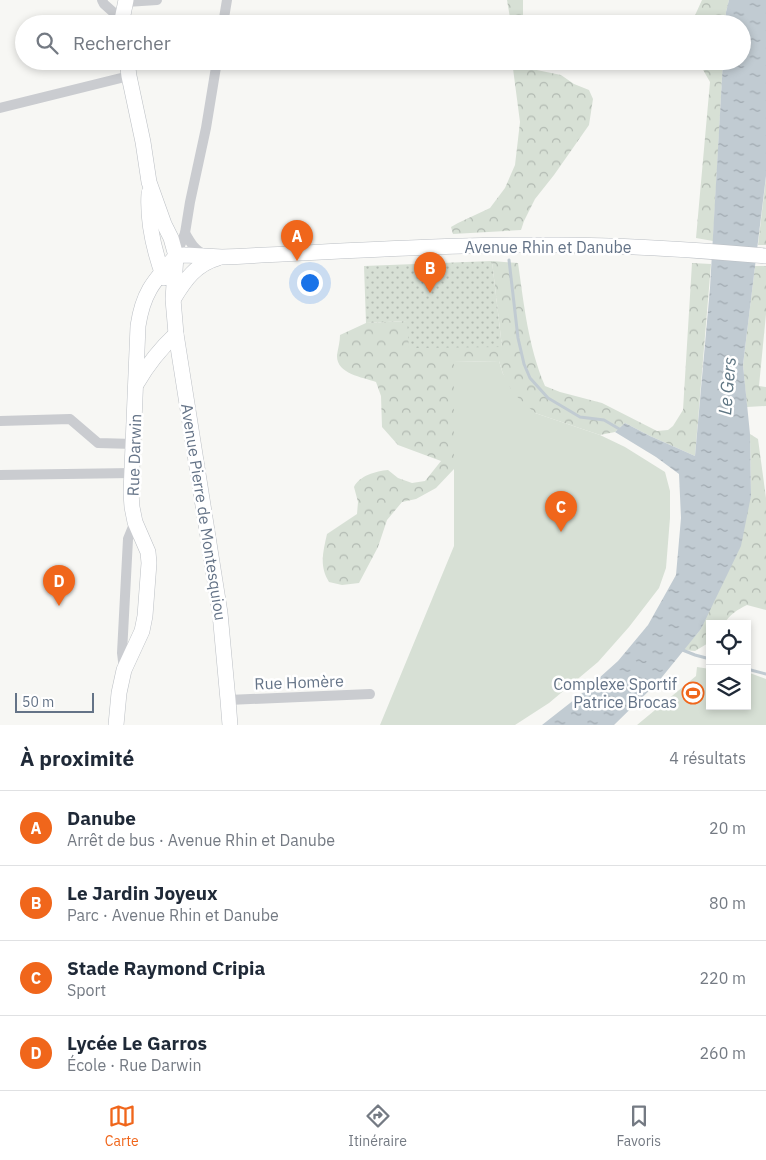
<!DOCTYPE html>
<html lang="fr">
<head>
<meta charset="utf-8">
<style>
	body { margin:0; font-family:"IBM Plex Sans",sans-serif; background:#f6f6f7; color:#1f2937 }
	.controls { position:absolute; right:15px; bottom:15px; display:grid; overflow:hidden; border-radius:0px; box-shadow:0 2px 8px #0003 }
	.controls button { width:45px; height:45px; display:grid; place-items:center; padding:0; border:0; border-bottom:1px solid #e0e1e3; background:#fff; color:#1f2937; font:25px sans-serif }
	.scale { position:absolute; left:15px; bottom:12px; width:79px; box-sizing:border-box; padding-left:5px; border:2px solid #647387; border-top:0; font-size:14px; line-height:18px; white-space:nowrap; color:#647387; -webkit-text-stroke:4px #fff; paint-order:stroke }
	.you { position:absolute; left:309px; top:282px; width:18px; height:18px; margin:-12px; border:4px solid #fff; border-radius:50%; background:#1a73e8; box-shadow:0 0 0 8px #1a73e833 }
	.badge { display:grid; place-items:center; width:32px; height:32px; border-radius:50%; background:#f0661b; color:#fff; font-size:16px; font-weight:700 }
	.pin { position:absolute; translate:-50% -41px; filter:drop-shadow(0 1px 2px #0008) }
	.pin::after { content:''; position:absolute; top:26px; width:18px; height:15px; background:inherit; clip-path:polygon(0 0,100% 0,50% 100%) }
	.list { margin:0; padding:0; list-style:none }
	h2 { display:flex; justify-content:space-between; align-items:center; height:65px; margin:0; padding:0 20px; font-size:21px }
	h2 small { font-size:16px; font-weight:400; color:#747a83 }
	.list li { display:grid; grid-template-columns:32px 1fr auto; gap:15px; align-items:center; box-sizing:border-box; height:75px; padding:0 20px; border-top:1px solid #e0e1e3 }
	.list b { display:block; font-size:19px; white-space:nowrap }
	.list p { margin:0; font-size:16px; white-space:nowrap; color:#747a83 }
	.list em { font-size:16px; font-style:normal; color:#747a83 }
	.icon { flex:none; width:28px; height:28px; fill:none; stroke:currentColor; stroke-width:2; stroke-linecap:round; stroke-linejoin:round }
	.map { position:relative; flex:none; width:766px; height:725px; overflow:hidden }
	.search { position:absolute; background:#fff; box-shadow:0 2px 8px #0003; left:15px; right:15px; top:15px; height:55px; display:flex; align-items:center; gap:12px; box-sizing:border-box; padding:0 18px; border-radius:28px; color:#747a83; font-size:19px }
	.sheet { height:365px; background:#fff }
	nav { display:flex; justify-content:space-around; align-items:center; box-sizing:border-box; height:70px; border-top:1px solid #e0e1e3; background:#fff; font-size:14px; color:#747a83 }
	nav a { display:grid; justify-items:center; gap:2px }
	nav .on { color:#f0661b }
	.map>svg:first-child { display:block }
	.grass { fill:#d7e0d5 }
	.forest { fill:url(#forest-crowns) }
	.garden { fill:url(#garden-dots) }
	.water { fill:url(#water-ripples) }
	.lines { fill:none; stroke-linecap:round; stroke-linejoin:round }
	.stream { stroke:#c1cbd2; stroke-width:3 }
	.secondary-casing { stroke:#bbbfc4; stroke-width:16 }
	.street { stroke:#caccd0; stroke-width:10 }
	.secondary { stroke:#fff; stroke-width:15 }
	.labels { text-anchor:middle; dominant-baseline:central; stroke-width:5; stroke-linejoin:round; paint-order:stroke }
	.street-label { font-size:16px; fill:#647387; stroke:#fff }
	.poi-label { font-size:16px; fill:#647387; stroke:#fff; text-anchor:end }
	.water-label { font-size:18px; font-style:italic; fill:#5f7683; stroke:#fff }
</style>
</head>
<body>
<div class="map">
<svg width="766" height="725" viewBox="0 0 766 725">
	<defs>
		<pattern id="forest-crowns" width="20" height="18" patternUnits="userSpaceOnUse" patternTransform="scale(1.25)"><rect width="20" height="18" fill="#d7e0d5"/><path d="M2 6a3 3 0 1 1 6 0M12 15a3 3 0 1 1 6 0" fill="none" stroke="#b2bab2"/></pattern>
		<pattern id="garden-dots" width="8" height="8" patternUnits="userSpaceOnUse" patternTransform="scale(1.25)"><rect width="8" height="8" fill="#d7e0d5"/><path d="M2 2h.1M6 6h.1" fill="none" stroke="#b2bab2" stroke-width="1.8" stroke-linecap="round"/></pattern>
		<pattern id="water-ripples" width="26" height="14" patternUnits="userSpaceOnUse" patternTransform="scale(1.25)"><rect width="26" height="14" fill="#c1cbd2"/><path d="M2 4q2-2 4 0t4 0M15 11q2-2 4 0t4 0" fill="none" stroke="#a0a9b0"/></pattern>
	</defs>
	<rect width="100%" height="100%" fill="#f7f7f4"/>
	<g class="grass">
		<path d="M 499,361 L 503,374 L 535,413 L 600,435 L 625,447 L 665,472 L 670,491 L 670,518 L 666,568 L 659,588 L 629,627 L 598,662 L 549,703 L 515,725 L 380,725 L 454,546 L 454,362 Z"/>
		<path d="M 697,667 L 710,669 L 710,706 L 747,706 L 747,672 L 766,679 L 766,725 L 637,725 L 696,676 Z"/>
	</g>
	<g class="forest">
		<path d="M 507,0 L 523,0 L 523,24 L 511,24 Z"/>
		<path d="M 702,0 L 729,0 L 726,12 L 725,24 L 691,24 Z"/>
		<path d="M 512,61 L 526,61 L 527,68 L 561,75 L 574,84 L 589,90 L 593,99 L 589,125 L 554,175 L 535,199 L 524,221 L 521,230 L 453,234 L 451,227 L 458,223 L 490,208 L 505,188 L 515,165 L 520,122 Z"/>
		<path d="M 698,61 L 723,61 L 713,241 L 696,238 L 710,82 Z"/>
		<path d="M 766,177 L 766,245 L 758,245 Z"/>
		<path d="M 492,261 L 518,263 C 524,304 528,346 545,386 L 560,392 L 602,403 L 657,431 L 668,430 L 673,426 L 683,410 L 692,263 L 711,264 L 695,456 L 650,436 L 625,423 L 615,432 L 600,435 L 535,413 L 513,393 L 503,374 L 499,361 L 454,362 L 454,469 L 436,488 L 416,499 L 402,502 L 387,520 L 378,547 L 359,583 L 342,585 L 329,582 C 319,566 323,552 327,534 L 357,514 L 358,502 L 354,487 C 359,476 376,471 388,470 L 398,478 L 412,483 L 425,481 L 441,461 L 398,445 L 382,427 L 381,396 L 376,382 C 362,377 336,374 337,355 C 338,348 340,342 340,335 L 366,323 L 407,321 L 502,347 Z"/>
		<path d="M 755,266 L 766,266 L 766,314 L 759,386 L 766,387 L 766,406 L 747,407 L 743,365 Z"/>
		<path d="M 750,434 L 758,439 L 766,498 L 766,610 L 747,605 C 737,610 730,614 724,624 L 710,624 L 710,642 L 695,651 L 683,650 L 701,629 L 751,496 Z"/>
	</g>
	<path class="garden" d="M 492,261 L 502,347 L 409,348 L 407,321 L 366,323 L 364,266 Z"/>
	<path class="water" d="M 729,0 L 766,0 L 766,176 L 743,365 L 750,434 L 751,496 L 741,546 L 701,629 L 658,682 L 614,725 L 542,725 L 579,696 L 618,661 L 648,625 L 676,575 L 681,518 L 679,474 L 656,457 L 615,432 L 625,423 L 650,436 L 695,456 L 710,288 L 723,61 L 742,61 L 742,24 L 725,24 L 726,12 Z"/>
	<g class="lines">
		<g class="stream">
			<path d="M 509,260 L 518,338 L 524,364 L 530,378 L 548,398 L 580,417 L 604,420 L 621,430"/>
			<path d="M 680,649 L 695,655 L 710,659"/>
			<path d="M 747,669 L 766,674"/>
		</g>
		<g class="secondary-casing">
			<g id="secondary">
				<path d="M 122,24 L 122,20 L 126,0"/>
				<path d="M 127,61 L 129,76 L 143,142 L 149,182 L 164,224 L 171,238 L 176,256 L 173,299 L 176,334 L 220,613 L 228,700 L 230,725"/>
				<path d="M 149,193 C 147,223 154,251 164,278"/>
				<path d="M 176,256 L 185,255 L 222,257 C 334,252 446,244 558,245 C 628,245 697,250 766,256"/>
				<path d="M 174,298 C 185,280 196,264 218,258"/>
				<path d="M 137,383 C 148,364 160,349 176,334"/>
				<path d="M 116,725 L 119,693 L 124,670 L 142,631 L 145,616 L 149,563 L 148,552 L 135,522 L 132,507 L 131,493 L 138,326 C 143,292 154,281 176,256"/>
			</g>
		</g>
		<g class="street">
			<path d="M 102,0 L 104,4 L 122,20"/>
			<path d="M 126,2 L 157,0"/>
			<path d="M 223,24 L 227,0"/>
			<path d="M 0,108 L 129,76"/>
			<path d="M 185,233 C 190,242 195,251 206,255"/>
			<path d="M 176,256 L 185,233 L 190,202 L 206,128 L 217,61"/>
			<path d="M 0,421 L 70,419 L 98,443 L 134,444"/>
			<path d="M 0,475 L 132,473"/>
			<path d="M 124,669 L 122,653 L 128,539 L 135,522"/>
			<path d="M 228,700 L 370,694"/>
		</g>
		<use href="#secondary" class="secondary"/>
	</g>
	<defs>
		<g id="stadium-ring" transform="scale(1.125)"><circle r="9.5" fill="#fff" stroke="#f0661b" stroke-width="1.5"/><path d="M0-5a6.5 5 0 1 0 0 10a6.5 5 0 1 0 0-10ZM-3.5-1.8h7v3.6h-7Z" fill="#f0661b"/></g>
	</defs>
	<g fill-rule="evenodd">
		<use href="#stadium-ring" x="693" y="693"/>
	</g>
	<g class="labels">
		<g class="street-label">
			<text x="548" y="247">Avenue Rhin et Danube</text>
			<text transform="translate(134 455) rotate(-88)">Rue Darwin</text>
			<text transform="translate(204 512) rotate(81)">Avenue Pierre de Montesquiou</text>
			<text transform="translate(299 682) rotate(-2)">Rue Homère</text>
		</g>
		<g class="poi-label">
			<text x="677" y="684">Complexe Sportif<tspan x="677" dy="18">Patrice Brocas</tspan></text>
		</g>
		<g class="water-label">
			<text transform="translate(727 386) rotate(-85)">Le Gers</text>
		</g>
	</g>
</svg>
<div class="controls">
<button><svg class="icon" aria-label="locate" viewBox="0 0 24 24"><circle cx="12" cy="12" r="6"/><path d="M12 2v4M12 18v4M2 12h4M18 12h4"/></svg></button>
<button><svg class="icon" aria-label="layers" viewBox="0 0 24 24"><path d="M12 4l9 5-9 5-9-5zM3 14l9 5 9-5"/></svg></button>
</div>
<div class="scale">50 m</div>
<div class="you"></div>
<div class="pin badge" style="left:297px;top:261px">A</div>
<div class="pin badge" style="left:430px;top:293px">B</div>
<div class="pin badge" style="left:561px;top:532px">C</div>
<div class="pin badge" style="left:59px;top:606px">D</div>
<div class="search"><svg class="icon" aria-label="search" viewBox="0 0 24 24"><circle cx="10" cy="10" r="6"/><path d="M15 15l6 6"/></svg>Rechercher</div>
</div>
<section class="sheet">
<h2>À proximité<small>4 résultats</small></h2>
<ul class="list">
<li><span class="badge">A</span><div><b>Danube</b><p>Arrêt de bus · Avenue Rhin et Danube</p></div><em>20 m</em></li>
<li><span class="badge">B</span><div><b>Le Jardin Joyeux</b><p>Parc · Avenue Rhin et Danube</p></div><em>80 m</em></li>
<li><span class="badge">C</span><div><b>Stade Raymond Cripia</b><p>Sport</p></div><em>220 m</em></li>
<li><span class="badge">D</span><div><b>Lycée Le Garros</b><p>École · Rue Darwin</p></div><em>260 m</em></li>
</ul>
</section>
<nav>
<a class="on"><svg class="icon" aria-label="map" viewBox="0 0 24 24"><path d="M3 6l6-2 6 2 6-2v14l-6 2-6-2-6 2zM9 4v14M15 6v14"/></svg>Carte</a>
<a><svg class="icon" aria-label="directions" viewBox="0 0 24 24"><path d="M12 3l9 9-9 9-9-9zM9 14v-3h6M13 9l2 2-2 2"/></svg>Itinéraire</a>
<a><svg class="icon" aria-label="saved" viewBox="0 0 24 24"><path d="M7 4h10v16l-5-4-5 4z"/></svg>Favoris</a>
</nav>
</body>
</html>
